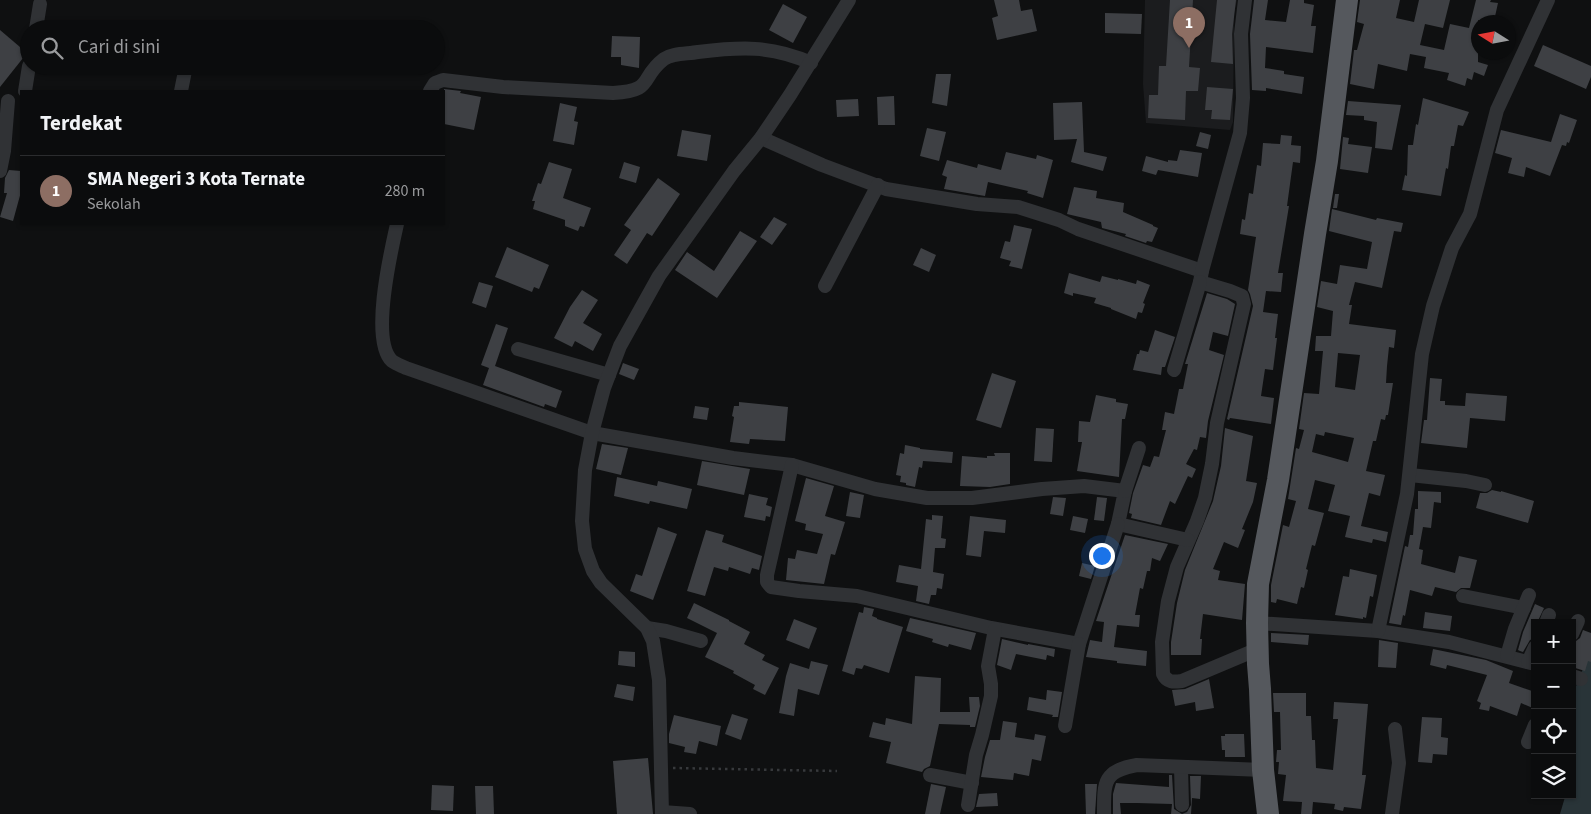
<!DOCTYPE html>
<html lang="id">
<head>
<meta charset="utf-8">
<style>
	body { margin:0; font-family:"Source Sans 3",sans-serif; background:#141516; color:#f1f3f6 }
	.controls { position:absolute; right:15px; bottom:15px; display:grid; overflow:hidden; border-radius:0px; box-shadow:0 1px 4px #0004 }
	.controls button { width:45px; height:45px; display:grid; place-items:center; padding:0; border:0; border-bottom:1px solid #2b2c2e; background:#0b0c0d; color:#f1f3f6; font:25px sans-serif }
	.compass { position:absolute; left:1471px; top:15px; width:45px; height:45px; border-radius:50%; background:#0b0c0d; box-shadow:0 1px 4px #0004; rotate:281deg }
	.you { position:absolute; left:1101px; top:555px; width:18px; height:18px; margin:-12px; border:4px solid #fff; border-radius:50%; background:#1a73e8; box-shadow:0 0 0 8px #1a73e833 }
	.badge { display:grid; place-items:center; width:32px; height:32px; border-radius:50%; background:#eb8a2d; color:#fff; font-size:16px; font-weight:700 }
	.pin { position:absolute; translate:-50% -41px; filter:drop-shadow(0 1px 2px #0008) }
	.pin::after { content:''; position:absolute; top:26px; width:18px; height:15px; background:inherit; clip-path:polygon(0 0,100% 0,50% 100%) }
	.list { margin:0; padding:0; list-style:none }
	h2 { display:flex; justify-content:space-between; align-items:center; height:65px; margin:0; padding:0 20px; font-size:21px }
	h2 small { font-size:16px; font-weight:400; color:#9a9b9d }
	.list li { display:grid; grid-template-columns:32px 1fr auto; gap:15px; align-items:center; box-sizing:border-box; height:70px; padding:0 20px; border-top:1px solid #2b2c2e }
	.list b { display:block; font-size:19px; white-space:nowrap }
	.list p { margin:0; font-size:16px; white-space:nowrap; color:#9a9b9d }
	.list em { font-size:16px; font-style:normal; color:#9a9b9d }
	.icon { flex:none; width:28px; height:28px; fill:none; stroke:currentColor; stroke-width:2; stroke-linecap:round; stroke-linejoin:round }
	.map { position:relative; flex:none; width:1591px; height:814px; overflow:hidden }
	.search { position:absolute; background:#0b0c0d; box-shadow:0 1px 4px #0004; left:20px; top:20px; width:425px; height:55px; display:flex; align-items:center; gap:12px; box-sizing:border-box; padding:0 18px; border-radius:28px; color:#9a9b9d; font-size:19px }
	.panel { position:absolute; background:#0b0c0d; box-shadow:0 1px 4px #0004; left:20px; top:90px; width:425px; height:135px; border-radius:0px }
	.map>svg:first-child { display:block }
	.built { fill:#1b1c1e }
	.water { fill:#293438 }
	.building { fill:#3e4044; fill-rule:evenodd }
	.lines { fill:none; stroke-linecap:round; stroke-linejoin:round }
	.path { stroke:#37393c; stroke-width:2.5; stroke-dasharray:2.5 4; stroke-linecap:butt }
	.minor { stroke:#303235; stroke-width:14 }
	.trunk { stroke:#55585d; stroke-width:22 }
</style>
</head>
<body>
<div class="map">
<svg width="1591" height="814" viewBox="0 0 1591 814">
	<rect width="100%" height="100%" fill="#0f1011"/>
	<path class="built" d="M 1145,0 L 1237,0 L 1234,13 L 1233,122 L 1230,130 L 1146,123 L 1143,84 Z"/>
	<path class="water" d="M 1591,649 L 1591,814 L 1560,814 L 1565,797 L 1563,795 L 1572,795 L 1572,696 Z"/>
	<g class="building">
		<path d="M 994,0 L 1019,0 L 1021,11 L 1032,9 L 1037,31 L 997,40 L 992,18 L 998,16 Z"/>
		<path d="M 1170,0 L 1193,0 L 1189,67 L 1200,68 L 1198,91 L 1186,91 L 1185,120 L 1148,118 L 1149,95 L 1158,95 L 1159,66 L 1166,66 Z"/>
		<path d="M 1217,0 L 1236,0 L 1232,34 L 1233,64 L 1211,62 Z"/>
		<path d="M 1254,0 L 1268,0 L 1265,20 L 1286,22 L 1290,0 L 1304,0 L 1304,3 L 1314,5 L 1311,26 L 1316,26 L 1313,53 L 1266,47 L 1265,68 L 1284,71 L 1284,74 L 1304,77 L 1302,94 L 1266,88 L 1266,91 L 1252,90 L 1250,34 Z"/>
		<path d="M 1360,0 L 1400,0 L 1396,18 L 1414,22 L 1419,0 L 1450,0 L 1443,28 L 1425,24 L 1420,45 L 1444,50 L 1450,24 L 1469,28 L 1476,0 L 1491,0 L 1490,2 L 1498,3 L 1494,21 L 1486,19 L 1485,22 L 1478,20 L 1478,62 L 1488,65 L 1484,76 L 1474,72 L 1472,80 L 1467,78 L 1465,86 L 1447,80 L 1449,73 L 1424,68 L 1426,57 L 1410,54 L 1407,71 L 1378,64 L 1374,89 L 1350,84 L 1354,50 L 1357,50 L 1364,24 L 1357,22 Z"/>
		<path d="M 783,4 L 807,17 L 793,43 L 769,30 Z"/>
		<path d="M 1105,13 L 1142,14 L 1141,34 L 1105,33 Z"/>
		<path d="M 0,30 L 27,53 L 0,87 Z"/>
		<path d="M 612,36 L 640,37 L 639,68 L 621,65 L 621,57 L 611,57 Z"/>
		<path d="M 1543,45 L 1591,66 L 1591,77 L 1586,89 L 1534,66 Z"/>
		<path d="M 936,74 L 951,74 L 947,106 L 932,103 Z"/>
		<path d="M 1207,87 L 1233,89 L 1230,120 L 1211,119 L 1212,110 L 1205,110 Z"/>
		<path d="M 444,89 L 461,91 L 460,93 L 481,97 L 474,130 L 444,124 Z"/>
		<path d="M 894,96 L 895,125 L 878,125 L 877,97 Z"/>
		<path d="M 1423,98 L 1469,112 L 1463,126 L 1458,125 L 1454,146 L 1451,146 L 1448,169 L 1446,168 L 1441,196 L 1402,190 L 1405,175 L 1407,176 L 1408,145 L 1413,145 L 1416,124 L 1418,125 Z"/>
		<path d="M 858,99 L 859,116 L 837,117 L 836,100 Z"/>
		<path d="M 1348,101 L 1401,105 L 1392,150 L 1375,148 L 1377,122 L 1364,120 L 1364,116 L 1346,115 Z"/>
		<path d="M 1082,102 L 1084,152 L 1107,157 L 1103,171 L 1071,162 L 1077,139 L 1054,140 L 1053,103 Z"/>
		<path d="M 560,103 L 577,107 L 574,121 L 578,122 L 574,145 L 553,141 Z"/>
		<path d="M 1560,114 L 1577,120 L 1569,143 L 1567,142 L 1566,146 L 1562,145 L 1550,176 L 1526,167 L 1524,177 L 1508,173 L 1512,158 L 1495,153 L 1501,130 L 1551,142 Z"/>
		<path d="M 927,128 L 946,132 L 939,161 L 920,156 Z"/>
		<path d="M 682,130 L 711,135 L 707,161 L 677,156 Z"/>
		<path d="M 1200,132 L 1211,135 L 1208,149 L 1196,146 Z"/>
		<path d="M 1281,135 L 1292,136 L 1291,145 L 1301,146 L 1300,163 L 1293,162 L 1287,206 L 1289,206 L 1278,273 L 1283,273 L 1281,292 L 1266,291 L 1263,312 L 1278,314 L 1275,338 L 1277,338 L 1273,370 L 1265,369 L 1261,396 L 1274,398 L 1271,424 L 1230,418 L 1229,420 L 1227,419 L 1253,306 L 1250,294 L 1248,290 L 1256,237 L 1240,234 L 1242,219 L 1245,220 L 1249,193 L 1253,194 L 1257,165 L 1261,166 L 1263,143 L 1280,144 Z"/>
		<path d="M 1343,137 L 1349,138 L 1348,144 L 1372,147 L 1368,173 L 1340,169 Z"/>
		<path d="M 1180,150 L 1202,153 L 1198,177 L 1158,170 L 1156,175 L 1142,171 L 1146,156 L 1168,162 L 1168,160 L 1177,161 Z"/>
		<path d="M 1006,152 L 1036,159 L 1037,155 L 1053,160 L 1043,198 L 1027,193 L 1028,191 L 988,182 L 985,196 L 944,189 L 947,177 L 942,175 L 947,160 L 977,168 L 978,164 L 1001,170 Z"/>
		<path d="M 549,162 L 572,169 L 563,198 L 591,208 L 584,227 L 580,226 L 578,231 L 565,226 L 565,220 L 533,209 L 535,201 L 532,201 L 538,183 L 541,184 Z"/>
		<path d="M 624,162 L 640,167 L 636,183 L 619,178 Z"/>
		<path d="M 9,170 L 21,171 L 21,192 L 13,221 L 0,217 L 7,193 L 4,193 L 5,178 Z"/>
		<path d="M 658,178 L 680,194 L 652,236 L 647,233 L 627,264 L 614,255 L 631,230 L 624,225 Z"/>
		<path d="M 1074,187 L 1097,191 L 1096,198 L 1124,203 L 1123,212 L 1153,225 L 1153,226 L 1158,228 L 1152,242 L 1147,241 L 1146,243 L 1125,236 L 1126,234 L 1102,228 L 1101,222 L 1067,214 Z"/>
		<path d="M 1335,194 L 1339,194 L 1337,208 L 1333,208 Z"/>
		<path d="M 1332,209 L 1376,220 L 1377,218 L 1403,223 L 1401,232 L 1394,231 L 1382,288 L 1355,282 L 1349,305 L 1352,305 L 1349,324 L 1396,330 L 1394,348 L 1389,347 L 1387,366 L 1386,383 L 1393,383 L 1388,415 L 1386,415 L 1385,420 L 1381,419 L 1376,441 L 1373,441 L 1366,471 L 1385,475 L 1380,496 L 1369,493 L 1361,526 L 1388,532 L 1386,542 L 1373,539 L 1372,543 L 1345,537 L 1350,516 L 1328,511 L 1335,485 L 1315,480 L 1308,509 L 1324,513 L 1315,546 L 1312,545 L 1306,569 L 1308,570 L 1304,588 L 1301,587 L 1297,604 L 1277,599 L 1276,603 L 1271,602 L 1271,585 L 1283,525 L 1289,527 L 1296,501 L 1288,499 L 1296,448 L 1299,449 L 1304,430 L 1299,429 L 1304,393 L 1319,394 L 1323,351 L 1315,351 L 1316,336 L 1331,336 L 1333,311 L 1317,307 L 1321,281 L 1337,284 L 1340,265 L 1367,269 L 1372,242 L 1329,231 ZM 1338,353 L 1360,355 L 1355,390 L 1335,387 ZM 1325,432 L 1354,438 L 1348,462 L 1312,452 L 1316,434 L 1324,436 Z"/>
		<path d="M 774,217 L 787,224 L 772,245 L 760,237 Z"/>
		<path d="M 1014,225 L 1032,229 L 1022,269 L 1009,266 L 1011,261 L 1000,258 L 1005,241 L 1010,242 Z"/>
		<path d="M 740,231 L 757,241 L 717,298 L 675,270 L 687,252 L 714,271 Z"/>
		<path d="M 507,247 L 549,265 L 539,289 L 534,287 L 532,292 L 495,277 Z"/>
		<path d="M 921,248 L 936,255 L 929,272 L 913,265 Z"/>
		<path d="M 1069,273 L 1100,282 L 1102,276 L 1118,280 L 1118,279 L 1136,284 L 1137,280 L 1150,285 L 1143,303 L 1145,304 L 1142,313 L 1138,312 L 1136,319 L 1111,309 L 1111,308 L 1094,303 L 1096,298 L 1073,293 L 1073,296 L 1064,293 Z"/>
		<path d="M 479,282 L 493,286 L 486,308 L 472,303 Z"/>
		<path d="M 582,290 L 598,300 L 583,323 L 602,334 L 593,351 L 575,341 L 572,347 L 554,338 L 570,307 Z"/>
		<path d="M 1207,293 L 1227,299 L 1235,304 L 1228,336 L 1213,332 L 1209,350 L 1224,355 L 1208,421 L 1206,438 L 1200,437 L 1197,450 L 1194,449 L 1186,464 L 1196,469 L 1192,478 L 1188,476 L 1175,504 L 1170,501 L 1161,525 L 1131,518 L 1132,514 L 1129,513 L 1133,493 L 1143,465 L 1150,467 L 1154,456 L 1159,457 L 1166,430 L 1162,430 L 1165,412 L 1174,414 L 1179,389 L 1183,389 L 1188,364 L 1185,364 Z"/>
		<path d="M 496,324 L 508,328 L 495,366 L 562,391 L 556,408 L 545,404 L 544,407 L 483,385 L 489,368 L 481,365 Z"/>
		<path d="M 1155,330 L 1175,337 L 1165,367 L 1162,367 L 1161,375 L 1133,370 L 1137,354 L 1139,354 L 1140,350 L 1148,352 Z"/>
		<path d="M 623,363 L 639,369 L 634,380 L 619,374 Z"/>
		<path d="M 992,373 L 1016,381 L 1001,428 L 976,420 Z"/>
		<path d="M 1430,378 L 1442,379 L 1440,401 L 1445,401 L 1445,405 L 1465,406 L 1466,393 L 1507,396 L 1505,421 L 1470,418 L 1467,448 L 1421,443 L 1424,420 L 1427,420 Z"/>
		<path d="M 1096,395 L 1116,399 L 1116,402 L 1128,404 L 1125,419 L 1122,419 L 1119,477 L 1077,471 L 1082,442 L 1078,442 L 1079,421 L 1090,422 Z"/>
		<path d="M 739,402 L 788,407 L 785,441 L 750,439 L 749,444 L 730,442 L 734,417 L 732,416 L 734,406 L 739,406 Z"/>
		<path d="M 695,406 L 709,408 L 707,420 L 693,418 Z"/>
		<path d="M 1036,428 L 1054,429 L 1052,462 L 1034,461 Z"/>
		<path d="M 1225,428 L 1253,436 L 1246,481 L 1257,483 L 1253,502 L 1242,529 L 1245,530 L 1238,548 L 1224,542 L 1213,569 L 1220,571 L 1218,580 L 1245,584 L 1242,620 L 1203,614 L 1200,639 L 1202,639 L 1201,655 L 1171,655 L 1171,642 L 1177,603 L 1185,570 L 1213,501 L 1221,466 Z"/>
		<path d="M 602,444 L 628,448 L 621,475 L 596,469 Z"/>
		<path d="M 905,445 L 920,448 L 920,449 L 953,452 L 952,463 L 923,461 L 922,468 L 919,467 L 915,487 L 906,485 L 906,483 L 900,482 L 901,476 L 896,475 L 900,453 L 904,454 Z"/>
		<path d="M 994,453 L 1010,453 L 1010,484 L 990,487 L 960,486 L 962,456 L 987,458 L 987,456 L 995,456 Z"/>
		<path d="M 702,461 L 750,469 L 744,495 L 697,485 Z"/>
		<path d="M 617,477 L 657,486 L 658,481 L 692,489 L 687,509 L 650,501 L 649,504 L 614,496 Z"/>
		<path d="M 806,478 L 834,486 L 825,516 L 845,522 L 835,555 L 831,554 L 824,584 L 786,580 L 788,558 L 795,559 L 797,550 L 817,554 L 823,534 L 805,530 L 806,524 L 795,521 Z"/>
		<path d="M 1492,490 L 1501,492 L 1501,491 L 1534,501 L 1528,523 L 1476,508 L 1480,493 L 1487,493 Z"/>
		<path d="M 1418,491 L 1441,492 L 1441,503 L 1434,502 L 1431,528 L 1423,527 L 1419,549 L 1423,550 L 1421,564 L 1455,573 L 1459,556 L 1477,560 L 1470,588 L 1461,588 L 1456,592 L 1435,587 L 1432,596 L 1410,590 L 1405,616 L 1403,615 L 1401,625 L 1389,623 L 1405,546 L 1408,547 L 1410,535 L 1413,535 L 1415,509 L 1418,509 Z"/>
		<path d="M 850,492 L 864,495 L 860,518 L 846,516 Z"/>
		<path d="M 749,494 L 768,498 L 766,505 L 772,507 L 770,517 L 766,516 L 765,521 L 744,517 Z"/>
		<path d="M 1053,497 L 1066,498 L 1063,516 L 1050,514 Z"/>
		<path d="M 1097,497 L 1107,498 L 1104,521 L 1094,520 Z"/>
		<path d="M 932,515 L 943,516 L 941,538 L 946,539 L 945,548 L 935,548 L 933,572 L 944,574 L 942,589 L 937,588 L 936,595 L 931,595 L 929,604 L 916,601 L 918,586 L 896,582 L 899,565 L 921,569 L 926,519 L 932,520 Z"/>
		<path d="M 970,516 L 1006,520 L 1005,533 L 984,531 L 981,557 L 966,555 Z"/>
		<path d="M 1073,516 L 1088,519 L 1085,533 L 1070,530 Z"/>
		<path d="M 658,527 L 677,534 L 653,600 L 630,591 L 636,574 L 642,576 Z"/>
		<path d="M 706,530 L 724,535 L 722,542 L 762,556 L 759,570 L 752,568 L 750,574 L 729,567 L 728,571 L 714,567 L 705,596 L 687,591 Z"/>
		<path d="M 1125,535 L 1168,544 L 1160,561 L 1152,558 L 1150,571 L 1147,571 L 1143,589 L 1140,588 L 1135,615 L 1140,615 L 1139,627 L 1117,625 L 1114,647 L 1147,651 L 1146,666 L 1117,663 L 1117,661 L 1086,657 L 1090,640 L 1102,642 L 1104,622 L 1096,621 Z"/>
		<path d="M 1082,563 L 1095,566 L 1091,579 L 1079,576 Z"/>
		<path d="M 1350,569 L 1377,575 L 1373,597 L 1370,596 L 1366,618 L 1363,617 L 1363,619 L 1335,615 L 1343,576 L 1349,577 Z"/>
		<path d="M 694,603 L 729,620 L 729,621 L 750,632 L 744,644 L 765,655 L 762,660 L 779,668 L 765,695 L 753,689 L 755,685 L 733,673 L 734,671 L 705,657 L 717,633 L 687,618 Z"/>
		<path d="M 1535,604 L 1544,608 L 1537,623 L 1535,623 L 1535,638 L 1530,640 L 1523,652 L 1520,651 L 1518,650 L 1523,632 Z"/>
		<path d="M 864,607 L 874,609 L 872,616 L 877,618 L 877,619 L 903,627 L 889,673 L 864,665 L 862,669 L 856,668 L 854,675 L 842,671 L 859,612 L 863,613 Z"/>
		<path d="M 1425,612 L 1452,616 L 1450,631 L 1423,628 Z"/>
		<path d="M 910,618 L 976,633 L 971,650 L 949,644 L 948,647 L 932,642 L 933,639 L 906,631 Z"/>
		<path d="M 794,619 L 817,628 L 809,649 L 786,640 Z"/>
		<path d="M 1583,630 L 1591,633 L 1591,662 L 1588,661 L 1585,671 L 1572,667 L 1572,644 L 1580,638 Z"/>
		<path d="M 1271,633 L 1309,635 L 1308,645 L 1271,642 Z"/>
		<path d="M 1002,639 L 1028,645 L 1028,644 L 1055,649 L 1054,657 L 1047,655 L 1046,660 L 1016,654 L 1011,670 L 997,665 Z"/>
		<path d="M 1379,640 L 1398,643 L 1396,668 L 1378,667 Z"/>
		<path d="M 1433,649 L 1486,660 L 1513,671 L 1509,683 L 1535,692 L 1535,709 L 1521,703 L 1517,716 L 1490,706 L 1489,711 L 1479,709 L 1481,703 L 1477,701 L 1487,675 L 1447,665 L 1446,669 L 1430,665 Z"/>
		<path d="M 619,651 L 635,652 L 635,667 L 618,665 Z"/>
		<path d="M 811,661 L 828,665 L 819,695 L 798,689 L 794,716 L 779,713 L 786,676 L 790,663 L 809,669 Z"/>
		<path d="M 915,676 L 941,678 L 940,712 L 970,712 L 969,697 L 979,697 L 980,706 L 975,727 L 970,727 L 970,725 L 939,724 L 930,766 L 924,769 L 922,772 L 886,763 L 891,742 L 869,737 L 873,722 L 885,725 L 886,718 L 912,724 Z"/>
		<path d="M 1209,679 L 1214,708 L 1196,711 L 1195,702 L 1175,706 L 1172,690 L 1185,689 Z"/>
		<path d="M 617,684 L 635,687 L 633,701 L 614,697 Z"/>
		<path d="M 1047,690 L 1062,692 L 1058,717 L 1052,717 L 1053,715 L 1027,710 L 1029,697 L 1046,700 Z"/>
		<path d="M 1273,693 L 1306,693 L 1306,716 L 1311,716 L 1312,740 L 1315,740 L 1316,768 L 1333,770 L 1338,719 L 1333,719 L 1334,702 L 1368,704 L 1362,775 L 1366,775 L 1361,809 L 1344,807 L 1343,811 L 1334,809 L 1335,804 L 1313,802 L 1312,814 L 1301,814 L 1302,802 L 1283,801 L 1286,775 L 1278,774 L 1279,762 L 1276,762 L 1277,750 L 1281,750 L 1280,712 L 1274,712 Z"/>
		<path d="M 732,714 L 748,719 L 741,740 L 725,734 Z"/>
		<path d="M 674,715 L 721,726 L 717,746 L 699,741 L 696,754 L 684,752 L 685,747 L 669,743 L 669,734 Z"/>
		<path d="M 1422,717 L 1442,718 L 1441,737 L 1448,738 L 1447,755 L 1433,754 L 1432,763 L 1418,762 Z"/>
		<path d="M 1003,721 L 1017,723 L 1015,737 L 1034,740 L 1035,734 L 1046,736 L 1041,761 L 1032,759 L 1029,776 L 1014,773 L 1013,780 L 981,777 L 985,757 L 990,740 L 1000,740 Z"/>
		<path d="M 1225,734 L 1244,734 L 1245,757 L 1225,757 L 1225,750 L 1222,750 L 1221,736 L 1225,736 Z"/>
		<path d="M 648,758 L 653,814 L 617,814 L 613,761 Z"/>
		<path d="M 1169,775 L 1172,775 L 1174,809 L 1182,814 L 1187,812 L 1191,805 L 1190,776 L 1201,776 L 1200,799 L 1192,798 L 1191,814 L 1171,814 L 1172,804 L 1137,803 L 1120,803 L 1121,814 L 1113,814 L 1113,794 L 1116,783 L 1169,787 Z"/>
		<path d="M 931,784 L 946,787 L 940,814 L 925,814 Z"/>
		<path d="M 1085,784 L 1097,784 L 1095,814 L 1086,814 Z"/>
		<path d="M 432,785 L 454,786 L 453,811 L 431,810 Z"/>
		<path d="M 475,786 L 493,786 L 494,814 L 476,814 Z"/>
		<path d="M 997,793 L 998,806 L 976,807 L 979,794 Z"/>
	</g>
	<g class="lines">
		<path class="path" d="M 673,768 L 837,771"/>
		<g class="minor">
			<path d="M 36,29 L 40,4"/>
			<path d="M 25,91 L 29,66"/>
			<path d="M 181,91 L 186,66"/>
			<path d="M 430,91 L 435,83 L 443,80 L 503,87 L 613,93 C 655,91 639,78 664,59 C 673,53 687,54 698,52 C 740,47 771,45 811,63"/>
			<path d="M 761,138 L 822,165 L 886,189 L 977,204 L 1018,207 L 1059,220 L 1078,229 L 1202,271 L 1200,282 L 1230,291 L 1242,296 L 1244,304 L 1217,423 L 1212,464 L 1205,498 L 1197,521 L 1177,567 L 1168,601 L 1162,642 L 1163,674 C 1167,683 1174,682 1182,681 L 1258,649"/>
			<path d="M 0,171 L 4,151 L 8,101"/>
			<path d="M 397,224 C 391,251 370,340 392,361 C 396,364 402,366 406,368 L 592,433 L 733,458 L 792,465 L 875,489 L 927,498 L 972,498 L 1042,489 L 1084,486 L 1125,491 L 1118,524 L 1188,540"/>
			<path d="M 1202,271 L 1240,133 L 1243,98 L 1241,34 L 1245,0"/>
			<path d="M 825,286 L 878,185"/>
			<path d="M 518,349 L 609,375"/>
			<path d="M 1174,370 L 1200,282"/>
			<path d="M 792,465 L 767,575 L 767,582 L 771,587 L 799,591 L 857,596 L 991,628 L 1079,644 L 1118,524"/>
			<path d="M 1410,475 L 1466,481 L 1485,485"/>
			<path d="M 1125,491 L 1139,448"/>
			<path d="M 1463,596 L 1524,608"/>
			<path d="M 1257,623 L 1378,631 L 1449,642 L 1535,664"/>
			<path d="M 1546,623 L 1549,615"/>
			<path d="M 647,628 L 666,631 L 701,641"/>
			<path d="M 1378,631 L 1407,494 L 1422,354 L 1433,306 L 1452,248 L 1470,214 L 1497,110 L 1548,0"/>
			<path d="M 1572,634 L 1578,621"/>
			<path d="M 1507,656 L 1515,629 L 1529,595"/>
			<path d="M 1528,662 L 1535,647"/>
			<path d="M 1572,676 L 1581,679"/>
			<path d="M 1065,726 L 1079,644"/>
			<path d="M 1528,742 L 1535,725"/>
			<path d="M 1181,767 L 1182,805"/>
			<path d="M 930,775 L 972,783"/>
			<path d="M 968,805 L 976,755 L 982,735 L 991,696 L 991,684 L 988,666 L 995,629"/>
			<path d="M 662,812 L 690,814"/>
			<path d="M 662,814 L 659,680 L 653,641 L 647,628 L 601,583 L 593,571 L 585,549 L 582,521 L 585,470 L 592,433 L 604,388 L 620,346 L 659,276 L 734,171 L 761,138 L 790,95 L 849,0"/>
			<path d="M 1104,814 C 1104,782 1103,771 1137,765 L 1263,770"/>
			<path d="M 1392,814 L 1399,763 L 1395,729"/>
		</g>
		<path class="trunk" d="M 1268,814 L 1263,770 L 1260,689 L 1258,664 L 1257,623 L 1258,584 L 1278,480 L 1315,234 L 1327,161 L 1347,0"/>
	</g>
</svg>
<div class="controls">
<button>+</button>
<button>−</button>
<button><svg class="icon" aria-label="locate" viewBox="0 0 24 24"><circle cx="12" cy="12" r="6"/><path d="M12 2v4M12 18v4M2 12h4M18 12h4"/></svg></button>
<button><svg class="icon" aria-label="layers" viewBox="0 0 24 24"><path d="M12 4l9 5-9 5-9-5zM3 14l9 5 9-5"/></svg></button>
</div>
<svg class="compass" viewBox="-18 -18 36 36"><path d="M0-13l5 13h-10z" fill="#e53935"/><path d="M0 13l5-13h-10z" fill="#9a9b9d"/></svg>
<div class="you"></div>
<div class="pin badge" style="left:1189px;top:48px;background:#8d6e63">1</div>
<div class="search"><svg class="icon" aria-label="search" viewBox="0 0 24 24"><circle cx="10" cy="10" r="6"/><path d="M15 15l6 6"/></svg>Cari di sini</div>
<section class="panel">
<h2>Terdekat<small></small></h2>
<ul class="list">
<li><span class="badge" style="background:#8d6e63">1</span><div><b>SMA Negeri 3 Kota Ternate</b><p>Sekolah</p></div><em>280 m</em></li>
</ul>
</section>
</div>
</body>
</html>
